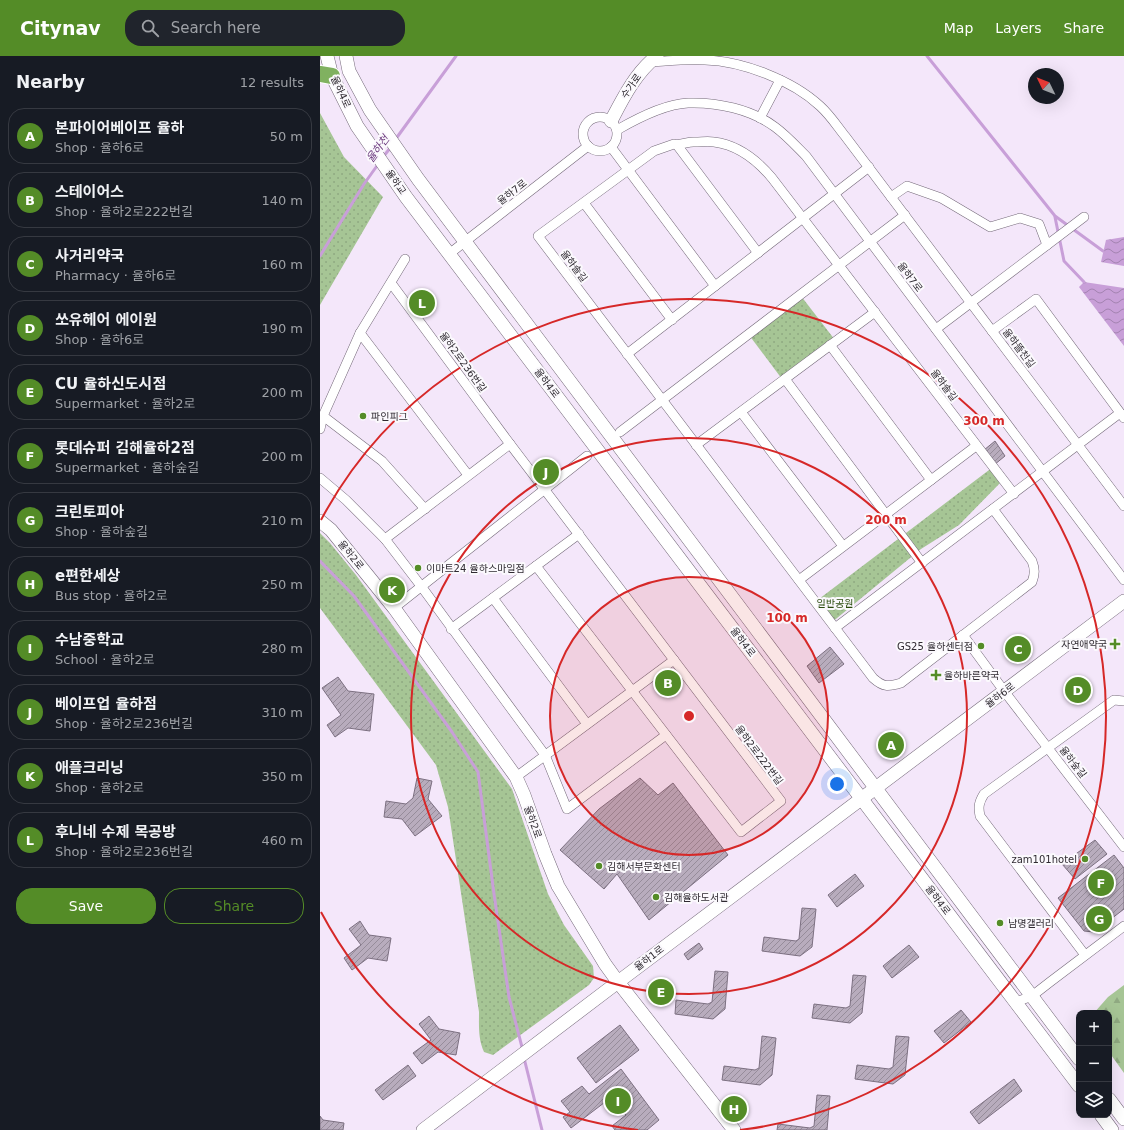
<!DOCTYPE html>
<html lang="en">
<head>
<meta charset="utf-8">
<style>
	body { margin:0; font-family:"DejaVu Sans","Noto Sans KR",sans-serif; background:#20242c; color:#f1f3f6 }
	.controls { position:absolute; right:12px; bottom:12px; display:grid; overflow:hidden; border-radius:8px; box-shadow:0 4px 16px #0002 }
	.controls button { width:36px; height:36px; display:grid; place-items:center; padding:0; border:0; border-bottom:1px solid #363941; background:#171b24; color:#f1f3f6; font:20px sans-serif }
	.compass { position:absolute; left:708px; top:12px; width:36px; height:36px; border-radius:50%; background:#171b24; box-shadow:0 4px 16px #0002; rotate:313deg }
	.you { position:absolute; left:517px; top:728px; width:14px; height:14px; margin:-10px; border:3px solid #fff; border-radius:50%; background:#1a73e8; box-shadow:0 0 0 6px #1a73e833 }
	.badge { display:grid; place-items:center; width:26px; height:26px; border-radius:50%; background:#548c27; color:#fff; font-size:13px; font-weight:700 }
	.pin { position:absolute; translate:-50% -50%; border:2px solid #fff; box-shadow:0 1px 4px #0006 }
	.list { margin:0; padding:0; list-style:none }
	h2 { display:flex; justify-content:space-between; align-items:center; height:52px; margin:0; padding:0 16px; font-size:17px }
	h2 small { font-size:13px; font-weight:400; color:#9ea1a6 }
	.list li { display:grid; grid-template-columns:26px 1fr auto; gap:12px; align-items:center; box-sizing:border-box; height:56px; margin:0 8px 8px; padding:0 8px; border:1px solid #363941; border-radius:16px }
	.list b { display:block; font-size:15px; white-space:nowrap }
	.list p { margin:0; font-size:13px; white-space:nowrap; color:#9ea1a6 }
	.list em { font-size:13px; font-style:normal; color:#9ea1a6 }
	.actions { display:flex; gap:8px; padding:12px 16px }
	.actions a { flex:1; padding:9px 0; border:1px solid #548c27; border-radius:16px; text-align:center; font-size:14px; color:#548c27 }
	.actions .main { background:#548c27; color:#fff }
	.icon { flex:none; width:22px; height:22px; fill:none; stroke:currentColor; stroke-width:2; stroke-linecap:round; stroke-linejoin:round }
	.map { position:relative; flex:none; width:804px; height:1074px; overflow:hidden }
	header { display:flex; align-items:center; gap:24px; box-sizing:border-box; height:56px; padding:0 20px; background:#548c27; color:#fff }
	header strong { font-size:19px }
	nav { display:flex; gap:22px; margin-inline-start:auto; font-size:14px }
	.search { width:280px; height:36px; background:#20242c; display:flex; align-items:center; gap:10px; box-sizing:border-box; padding:0 14px; border-radius:16px; color:#9ea1a6; font-size:15px }
	main { display:flex }
	aside { flex:1; background:#171b24 }
	.map>svg:first-child { display:block }
	.forest { fill:url(#forest-firs) }
	.park { fill:url(#park-dots) }
	.water { fill:url(#water-waves) }
	.lines { fill:none; stroke-linecap:round; stroke-linejoin:round }
	.stream { stroke:#c89fd8; stroke-width:3 }
	.building { fill:url(#building-hatch); stroke:#7c7081 }
	.street-casing { stroke:#746979; stroke-width:10 }
	.secondary-casing { stroke:#746979; stroke-width:14 }
	.highway-casing { stroke:#fff; stroke-width:18 }
	.street { stroke:#fff; stroke-width:9 }
	.secondary { stroke:#fff; stroke-width:13 }
	.highway { stroke:#80b160; stroke-width:16 }
	.ring { fill:none; stroke:#d62828; stroke-width:2 }
	.poi-dot { fill:#548c27; stroke:#fbf9fd; stroke-width:1.5 }
	.labels { text-anchor:middle; dominant-baseline:central; stroke-width:4; stroke-linejoin:round; paint-order:stroke }
	.street-label { font-size:10px; fill:#2f2a31; stroke:#fbf9fd }
	.poi-label { font-size:10px; fill:#2f2a31; stroke:#fbf9fd; text-anchor:start }
	.park-label { font-size:10px; fill:#2b4c0e; stroke:#fbf9fd }
	.water-label { font-size:11px; font-style:italic; fill:#6c3a7e; stroke:#fbf9fd }
	.centre { fill:#d62828; stroke:#fbf9fd; stroke-width:2 }
	.ring-label { font-size:12px; text-anchor:middle; font-weight:bold; fill:#d62828; stroke:#fbf9fd; stroke-width:4; stroke-linejoin:round; paint-order:stroke }
</style>
</head>
<body>
<header>
<strong>Citynav</strong>
<div class="search"><svg class="icon" aria-label="search" viewBox="0 0 24 24"><circle cx="10" cy="10" r="6"/><path d="M15 15l6 6"/></svg>Search here</div>
<nav><a>Map</a><a>Layers</a><a>Share</a></nav>
</header>
<main>
<aside>
<h2>Nearby<small>12 results</small></h2>
<ul class="list">
<li><span class="badge">A</span><div><b>본파이어베이프 율하</b><p>Shop · 율하6로</p></div><em>50 m</em></li>
<li><span class="badge">B</span><div><b>스테이어스</b><p>Shop · 율하2로222번길</p></div><em>140 m</em></li>
<li><span class="badge">C</span><div><b>사거리약국</b><p>Pharmacy · 율하6로</p></div><em>160 m</em></li>
<li><span class="badge">D</span><div><b>쏘유헤어 에이원</b><p>Shop · 율하6로</p></div><em>190 m</em></li>
<li><span class="badge">E</span><div><b>CU 율하신도시점</b><p>Supermarket · 율하2로</p></div><em>200 m</em></li>
<li><span class="badge">F</span><div><b>롯데슈퍼 김해율하2점</b><p>Supermarket · 율하숲길</p></div><em>200 m</em></li>
<li><span class="badge">G</span><div><b>크린토피아</b><p>Shop · 율하숲길</p></div><em>210 m</em></li>
<li><span class="badge">H</span><div><b>e편한세상</b><p>Bus stop · 율하2로</p></div><em>250 m</em></li>
<li><span class="badge">I</span><div><b>수남중학교</b><p>School · 율하2로</p></div><em>280 m</em></li>
<li><span class="badge">J</span><div><b>베이프업 율하점</b><p>Shop · 율하2로236번길</p></div><em>310 m</em></li>
<li><span class="badge">K</span><div><b>애플크리닝</b><p>Shop · 율하2로</p></div><em>350 m</em></li>
<li><span class="badge">L</span><div><b>후니네 수제 목공방</b><p>Shop · 율하2로236번길</p></div><em>460 m</em></li>
</ul>
<div class="actions"><a class="main">Save</a><a>Share</a></div>
</aside>
<div class="map">
<svg width="804" height="1074" viewBox="0 0 804 1074">
	<defs>
		<pattern id="forest-firs" width="22" height="20" patternUnits="userSpaceOnUse"><rect width="22" height="20" fill="#a6c595"/><path d="M5 1l3.5 6h-7zM16 11l3.5 6h-7z" fill="#8fa981"/></pattern>
		<pattern id="park-dots" width="8" height="8" patternUnits="userSpaceOnUse"><rect width="8" height="8" fill="#a6c595"/><path d="M2 2h.1M6 6h.1" fill="none" stroke="#8fa981" stroke-width="1.8" stroke-linecap="round"/></pattern>
		<pattern id="water-waves" width="16" height="10" patternUnits="userSpaceOnUse"><rect width="16" height="10" fill="#c89fd8"/><path d="M0 5q4-4 8 0t8 0" fill="none" stroke="#a382b0"/></pattern>
		<pattern id="building-hatch" width="6" height="6" patternUnits="userSpaceOnUse"><rect width="6" height="6" fill="#b8acbd"/><path d="M-1 1l2-2M0 6l6-6M5 7l2-2" fill="none" stroke="#968c9a"/></pattern>
	</defs>
	<rect width="100%" height="100%" fill="#f4e7fa"/>
	<path class="forest" d="M 804,929 L 804,1017 L 789,996 L 789,957 L 774,957 L 788,941 Z"/>
	<g class="park">
		<path d="M 0,57 L 24,101 L 63,141 L 0,249 Z"/>
		<path d="M 481,240 L 515,284 L 462,323 L 429,279 Z"/>
		<path d="M 673,411 L 683,424 L 639,469 L 601,493 L 511,567 L 495,546 Z"/>
		<path d="M 0,477 L 10,487 L 36,519 L 192,733 L 228,838 L 244,869 L 273,910 L 274,922 L 269,929 L 173,999 L 164,996 C 158,983 159,970 159,956 L 128,751 L 116,709 L 0,552 Z"/>
	</g>
	<g class="water">
		<path d="M 804,181 L 804,210 L 781,206 L 786,184 Z"/>
		<path d="M 764,226 L 804,232 L 804,290 L 759,231 Z"/>
	</g>
	<g class="lines">
		<g class="stream">
			<path d="M 607,0 L 735,160 L 783,195"/>
			<path d="M 75,84 L 136,0"/>
			<path d="M 63,101 L 71,91"/>
			<path d="M 735,161 L 744,205 L 764,226"/>
			<path d="M 0,200 L 44,128 L 59,107"/>
			<path d="M 0,505 L 34,540 L 132,676 L 158,716 L 174,838 L 189,941 L 203,995"/>
			<path d="M 204,1002 L 222,1074"/>
		</g>
	</g>
	<g class="building">
		<path d="M 103,236 L 113,248 L 99,259 L 90,247 Z"/>
		<path d="M 675,385 L 685,400 L 674,409 L 664,394 Z"/>
		<path d="M 510,591 L 524,608 L 499,627 L 487,610 Z"/>
		<path d="M 18,621 L 28,635 L 54,638 L 50,675 L 28,672 L 15,681 L 7,669 L 21,659 L 2,632 Z"/>
		<path d="M 97,722 L 112,725 L 108,743 L 122,760 L 95,780 L 82,763 L 64,761 L 66,745 L 86,748 L 93,742 Z"/>
		<path d="M 320,722 L 338,739 L 353,727 L 408,799 L 329,864 L 297,818 L 284,833 L 240,794 L 279,753 Z"/>
		<path d="M 775,784 L 787,798 L 755,823 L 742,808 Z"/>
		<path d="M 794,799 L 804,812 L 804,853 L 774,876 L 764,875 L 738,842 Z"/>
		<path d="M 535,818 L 544,830 L 517,851 L 508,839 Z"/>
		<path d="M 482,852 L 496,853 L 492,891 L 480,900 L 442,895 L 444,881 L 476,885 L 479,883 Z"/>
		<path d="M 40,865 L 49,879 L 71,882 L 67,905 L 48,902 L 32,914 L 24,902 L 41,889 L 29,873 Z"/>
		<path d="M 379,887 L 383,893 L 368,904 L 364,898 Z"/>
		<path d="M 589,889 L 599,901 L 572,922 L 563,910 Z"/>
		<path d="M 395,915 L 408,916 L 405,953 L 393,963 L 355,958 L 356,944 L 388,948 L 392,946 Z"/>
		<path d="M 533,919 L 546,920 L 542,957 L 530,967 L 492,962 L 494,948 L 526,952 L 530,950 Z"/>
		<path d="M 641,954 L 651,966 L 624,987 L 614,975 Z"/>
		<path d="M 109,960 L 119,973 L 140,977 L 136,999 L 118,996 L 102,1008 L 93,997 L 111,984 L 99,968 Z"/>
		<path d="M 300,969 L 319,994 L 276,1027 L 257,1002 Z"/>
		<path d="M 442,980 L 456,982 L 452,1019 L 440,1029 L 402,1024 L 404,1010 L 435,1014 L 439,1012 Z"/>
		<path d="M 576,980 L 589,981 L 585,1019 L 573,1028 L 535,1023 L 537,1009 L 569,1013 L 573,1011 Z"/>
		<path d="M 88,1009 L 96,1020 L 63,1044 L 55,1034 Z"/>
		<path d="M 301,1013 L 339,1064 L 327,1074 L 295,1074 L 292,1070 L 306,1059 L 293,1040 L 251,1072 L 243,1061 L 250,1056 L 241,1045 L 262,1030 L 269,1038 Z"/>
		<path d="M 694,1023 L 702,1035 L 659,1068 L 650,1056 Z"/>
		<path d="M 497,1039 L 510,1040 L 507,1074 L 457,1074 L 458,1068 L 490,1072 L 494,1070 Z"/>
		<path d="M 0,1060 L 3,1064 L 24,1067 L 23,1074 L 0,1074 Z"/>
	</g>
	<g class="lines">
		<g class="street-casing">
			<g id="street">
				<path d="M 329,6 C 347,5 366,3 385,4 C 422,5 472,24 500,50 C 510,59 517,70 525,80 L 804,450"/>
				<circle cx="280" cy="78" r="17"/>
				<path d="M 440,62 L 460,24"/>
				<path d="M 297,74 C 316,63 345,48 368,47 C 397,46 431,53 455,71 C 466,79 476,90 486,100 L 804,524"/>
				<path d="M 357,89 L 438,197"/>
				<path d="M 291,91 L 395,230"/>
				<path d="M 571,141 L 587,130 L 621,142 L 670,171 L 700,162 L 719,168 L 727,189"/>
				<path d="M 264,147 L 352,264"/>
				<path d="M 129,198 L 268,90"/>
				<path d="M 71,227 L 190,388 L 461,745 L 421,776 L 216,510"/>
				<path d="M 616,273 L 764,161"/>
				<path d="M 672,275 L 716,243 L 804,362"/>
				<path d="M 40,277 L 148,419"/>
				<path d="M 510,289 L 611,424"/>
				<path d="M 307,298 L 549,111"/>
				<path d="M 465,323 L 602,507"/>
				<path d="M 421,356 L 523,490"/>
				<path d="M 3,360 L 62,405 L 105,453"/>
				<path d="M 0,373 L 3,360 L 40,277 L 85,203"/>
				<path d="M 300,376 L 585,159"/>
				<path d="M 376,389 L 555,256"/>
				<path d="M 0,422 L 26,444 L 65,483 L 101,530 L 225,699 L 247,753 L 346,679"/>
				<path d="M 673,453 L 712,505 C 715,513 715,518 712,526 L 581,627 C 568,631 563,631 553,622 L 218,180 L 334,95 L 354,88 C 361,90 368,85 375,86 C 382,86 388,85 394,86 C 418,89 437,104 452,122 L 694,438"/>
				<path d="M 65,483 L 190,388"/>
				<path d="M 479,524 L 656,390"/>
				<path d="M 173,542 L 267,668"/>
				<path d="M 74,552 L 267,400"/>
				<path d="M 515,572 L 800,357"/>
				<path d="M 131,573 L 259,478"/>
				<path d="M 643,579 L 684,635 L 804,791"/>
				<path d="M 196,721 L 354,604"/>
				<path d="M 765,899 L 660,760 C 658,751 659,746 664,738 L 794,644 L 804,645"/>
				<path d="M 696,946 L 712,940 L 730,926 L 804,870"/>
			</g>
		</g>
		<g class="secondary-casing">
			<g id="secondary">
				<path d="M 7,0 L 12,20 L 37,70 L 86,141 L 759,1030"/>
				<path d="M 26,0 L 29,15 L 50,54 L 98,123 L 759,1003"/>
				<path d="M 291,65 C 303,42 316,16 337,0"/>
				<path d="M 0,465 L 11,474 L 74,552 L 196,721 L 204,739 L 225,798 L 238,830 L 285,908 L 298,926 L 414,1074"/>
				<path d="M 789,1043 L 804,1063"/>
				<path d="M 781,1059 L 792,1074"/>
				<path d="M 103,1074 L 298,926 L 804,545"/>
			</g>
		</g>
		<g class="highway-casing">
			<path id="highway" d="M 0,18 L 12,20"/>
		</g>
		<use href="#street" class="street"/>
		<use href="#secondary" class="secondary"/>
		<use href="#highway" class="highway"/>
	</g>
	<circle cx="369" cy="660" r="139" fill="#d62828" fill-opacity=".12"/>
	<g class="ring">
		<circle cx="369" cy="660" r="139"/>
		<circle cx="369" cy="660" r="278"/>
		<path d="M318 1074A417 417 0 0 1 1 856M1 464A417 417 0 1 1 420 1074"/>
	</g>
	<g class="poi-dot">
		<circle cx="43" cy="360" r="4"/>
		<circle cx="98" cy="512" r="4"/>
		<path d="M793 582h4v4h4v4h-4v4h-4v-4h-4v-4h4z"/>
		<circle cx="661" cy="590" r="4"/>
		<path d="M614 613h4v4h4v4h-4v4h-4v-4h-4v-4h4z"/>
		<circle cx="765" cy="803" r="4"/>
		<circle cx="279" cy="810" r="4"/>
		<circle cx="336" cy="841" r="4"/>
		<circle cx="680" cy="867" r="4"/>
	</g>
	<g class="labels">
		<g class="street-label">
			<text transform="translate(311 30) rotate(-55)">수가로</text>
			<text transform="translate(21 36) rotate(65)">율하4로</text>
			<text transform="translate(76 126) rotate(55)">율하교</text>
			<text transform="translate(192 136) rotate(-38)">율하7로</text>
			<text transform="translate(254 210) rotate(53)">율하솔길</text>
			<text transform="translate(590 221) rotate(53)">율하7로</text>
			<text transform="translate(699 292) rotate(53)">율하뜰천길</text>
			<text transform="translate(143 306) rotate(54)">율하2로236번길</text>
			<text transform="translate(227 327) rotate(53)">율하4로</text>
			<text transform="translate(624 329) rotate(53)">율하솔길</text>
			<text transform="translate(31 499) rotate(51)">율하2로</text>
			<text transform="translate(423 586) rotate(53)">율하4로</text>
			<text transform="translate(680 639) rotate(-37)">율하6로</text>
			<text transform="translate(439 699) rotate(53)">율하2로222번길</text>
			<text transform="translate(753 706) rotate(52)">율하숲길</text>
			<text transform="translate(213 766) rotate(70)">율하2로</text>
			<text transform="translate(618 844) rotate(53)">율하4로</text>
			<text transform="translate(329 902) rotate(-37)">율하1로</text>
		</g>
		<g class="poi-label">
			<text x="51" y="360">파인피그</text>
			<text x="106" y="512">이마트24 율하스마일점</text>
			<text x="787" y="588" text-anchor="end">자연애약국</text>
			<text x="653" y="590" text-anchor="end">GS25 율하센터점</text>
			<text x="624" y="619">율하바른약국</text>
			<text x="757" y="803" text-anchor="end">zam101hotel</text>
			<text x="287" y="810">김해서부문화센터</text>
			<text x="344" y="841">김해율하도서관</text>
			<text x="688" y="867">남명갤러리</text>
		</g>
		<g class="park-label">
			<text x="515" y="547">일반공원</text>
		</g>
		<g class="water-label">
			<text transform="translate(58 93) rotate(-54)">율하천</text>
		</g>
	</g>
	<circle cx="369" cy="660" r="6" class="centre"/>
	<g class="ring-label">
		<text x="664" y="369">300 m</text>
		<text x="566" y="468">200 m</text>
		<text x="467" y="566">100 m</text>
	</g>
</svg>
<div class="controls">
<button>+</button>
<button>−</button>
<button><svg class="icon" aria-label="layers" viewBox="0 0 24 24"><path d="M12 4l9 5-9 5-9-5zM3 14l9 5 9-5"/></svg></button>
</div>
<svg class="compass" viewBox="-18 -18 36 36"><path d="M0-13l5 13h-10z" fill="#e53935"/><path d="M0 13l5-13h-10z" fill="#9ea1a6"/></svg>
<div class="you"></div>
<div class="pin badge" style="left:571px;top:689px">A</div>
<div class="pin badge" style="left:348px;top:627px">B</div>
<div class="pin badge" style="left:698px;top:593px">C</div>
<div class="pin badge" style="left:758px;top:634px">D</div>
<div class="pin badge" style="left:341px;top:936px">E</div>
<div class="pin badge" style="left:781px;top:827px">F</div>
<div class="pin badge" style="left:779px;top:863px">G</div>
<div class="pin badge" style="left:414px;top:1053px">H</div>
<div class="pin badge" style="left:298px;top:1045px">I</div>
<div class="pin badge" style="left:226px;top:416px">J</div>
<div class="pin badge" style="left:72px;top:534px">K</div>
<div class="pin badge" style="left:102px;top:247px">L</div>
</div>
</main>
</body>
</html>
